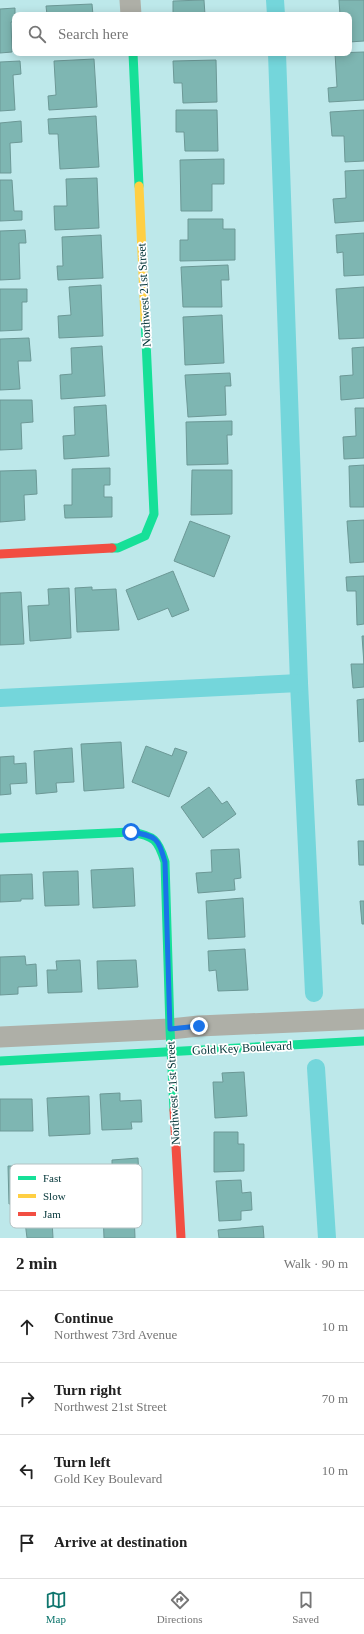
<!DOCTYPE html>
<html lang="en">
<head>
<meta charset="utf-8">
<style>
	body { margin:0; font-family:"Times New Roman",serif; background:#f6f6f6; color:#222 }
	.stop { position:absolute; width:12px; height:12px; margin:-9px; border:3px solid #1a73e8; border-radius:50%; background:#fff }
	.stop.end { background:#1a73e8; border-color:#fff; box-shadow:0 1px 4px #0008 }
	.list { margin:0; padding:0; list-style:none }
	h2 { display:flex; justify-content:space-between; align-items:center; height:52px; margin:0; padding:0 16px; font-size:17px }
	h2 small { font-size:13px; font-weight:400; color:#767676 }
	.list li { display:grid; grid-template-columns:26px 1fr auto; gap:12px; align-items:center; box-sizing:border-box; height:72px; padding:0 16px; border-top:1px solid #e0e0e0 }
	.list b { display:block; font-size:15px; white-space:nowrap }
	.list p { margin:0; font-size:13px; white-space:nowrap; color:#767676 }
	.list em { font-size:13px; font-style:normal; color:#767676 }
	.icon { flex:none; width:22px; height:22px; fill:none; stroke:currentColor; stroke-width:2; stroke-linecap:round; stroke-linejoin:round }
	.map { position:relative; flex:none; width:364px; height:1238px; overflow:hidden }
	.search { position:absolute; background:#fff; box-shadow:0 2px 10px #0003; left:12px; right:12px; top:12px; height:44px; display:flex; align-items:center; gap:10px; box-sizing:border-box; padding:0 14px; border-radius:8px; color:#767676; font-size:15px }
	.sheet { height:340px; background:#fff }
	nav { display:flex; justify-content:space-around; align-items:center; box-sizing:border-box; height:56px; border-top:1px solid #e0e0e0; background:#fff; font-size:11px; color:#767676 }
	nav a { display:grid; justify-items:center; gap:2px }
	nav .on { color:#0f766e }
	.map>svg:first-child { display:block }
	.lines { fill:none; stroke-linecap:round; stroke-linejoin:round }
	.canal { stroke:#74d6db; stroke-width:18 }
	.building { fill:#7eb6b2; stroke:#6c9896 }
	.street { stroke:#aeafa7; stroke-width:21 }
	.fast { stroke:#16e098; stroke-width:9 }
	.slow { stroke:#ffcf43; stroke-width:9 }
	.jam { stroke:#f24e42; stroke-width:9 }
	.route { stroke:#1a73e8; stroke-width:5 }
	.labels { text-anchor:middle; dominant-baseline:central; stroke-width:3.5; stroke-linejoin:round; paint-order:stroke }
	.street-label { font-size:12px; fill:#013336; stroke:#fff }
	.key { fill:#fff; stroke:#b3c2c3; stroke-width:1 }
	.key-label { font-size:11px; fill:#013336 }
</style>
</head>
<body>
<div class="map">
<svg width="364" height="1238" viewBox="0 0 364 1238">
	<rect width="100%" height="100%" fill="#bde8ea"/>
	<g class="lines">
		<g class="canal">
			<path d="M 275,0 L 276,15"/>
			<path d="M 277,53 L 299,683 L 314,993"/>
			<path d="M 0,698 L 299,683"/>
			<path d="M 316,1068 L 327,1238"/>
		</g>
	</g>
	<g class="building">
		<path d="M 204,0 L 205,15 L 173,15 L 173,1 Z"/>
		<path d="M 339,0 L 364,0 L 364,41 L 349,42 L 349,15 L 340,15 Z"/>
		<path d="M 92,4 L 93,15 L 47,15 L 46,6 Z"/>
		<path d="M 15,8 L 15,22 L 11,22 L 12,52 L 0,53 L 0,9 Z"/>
		<path d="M 364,52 L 364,100 L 329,102 L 328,88 L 337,87 L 335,53 Z"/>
		<path d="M 94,59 L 97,107 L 49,110 L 48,96 L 56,95 L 54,61 Z"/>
		<path d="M 216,60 L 217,102 L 183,103 L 182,83 L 174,83 L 173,61 Z"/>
		<path d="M 20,61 L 21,74 L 13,75 L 15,110 L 0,111 L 0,62 Z"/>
		<path d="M 176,110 L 217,110 L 218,151 L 185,151 L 184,132 L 176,132 Z"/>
		<path d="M 364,110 L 364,161 L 345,162 L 344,136 L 332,136 L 330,112 Z"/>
		<path d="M 96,116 L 99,167 L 60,169 L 58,134 L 49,134 L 48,119 Z"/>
		<path d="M 21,121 L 22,142 L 10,143 L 11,173 L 0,173 L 0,123 Z"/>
		<path d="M 224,159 L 224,184 L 212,184 L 212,211 L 181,211 L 180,160 Z"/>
		<path d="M 364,170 L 364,221 L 335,223 L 333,199 L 346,198 L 345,171 Z"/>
		<path d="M 97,178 L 99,228 L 55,230 L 54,206 L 67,206 L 66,179 Z"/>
		<path d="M 0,180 L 12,180 L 14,211 L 22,211 L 22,220 L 0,221 Z"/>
		<path d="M 188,219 L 223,219 L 223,229 L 235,229 L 235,260 L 180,261 L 180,240 L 188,240 Z"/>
		<path d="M 25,230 L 26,243 L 19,243 L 20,279 L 0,280 L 0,231 Z"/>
		<path d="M 364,233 L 364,275 L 344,276 L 343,252 L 337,253 L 336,235 Z"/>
		<path d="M 101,235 L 103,278 L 58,280 L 57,266 L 63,266 L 62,237 Z"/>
		<path d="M 228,265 L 229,280 L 221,280 L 222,307 L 183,307 L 181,267 Z"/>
		<path d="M 101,285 L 103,336 L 59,338 L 58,316 L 71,315 L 69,287 Z"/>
		<path d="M 364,287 L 364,338 L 339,339 L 336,289 Z"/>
		<path d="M 0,289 L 27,289 L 27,302 L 22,302 L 22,330 L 0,331 Z"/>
		<path d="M 222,315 L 224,363 L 185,365 L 183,317 Z"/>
		<path d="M 29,338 L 31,361 L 18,361 L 20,389 L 0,390 L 0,339 Z"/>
		<path d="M 102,346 L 105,396 L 61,399 L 60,375 L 72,374 L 71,348 Z"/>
		<path d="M 364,347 L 364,398 L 341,400 L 340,376 L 353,375 L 352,348 Z"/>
		<path d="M 230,373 L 231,386 L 225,386 L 226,415 L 188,417 L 185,375 Z"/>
		<path d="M 0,400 L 32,400 L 33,422 L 21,423 L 22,449 L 0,450 Z"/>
		<path d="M 106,405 L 109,456 L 64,459 L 63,436 L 75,435 L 74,407 Z"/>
		<path d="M 355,408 L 364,408 L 364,458 L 344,459 L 343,437 L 356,436 Z"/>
		<path d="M 232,421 L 232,435 L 227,435 L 228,464 L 187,465 L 186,422 Z"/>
		<path d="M 364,465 L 364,507 L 350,507 L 349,466 Z"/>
		<path d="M 110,468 L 110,485 L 104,485 L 104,497 L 112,497 L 112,517 L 65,518 L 64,505 L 72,505 L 72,469 Z"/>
		<path d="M 36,470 L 37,494 L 24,495 L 25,520 L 0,522 L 0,471 Z"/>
		<path d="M 192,470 L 232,470 L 232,514 L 191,515 Z"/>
		<path d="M 364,520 L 364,562 L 350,563 L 347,521 Z"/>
		<path d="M 190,521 L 230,536 L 214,577 L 174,561 Z"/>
		<path d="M 173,571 L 189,610 L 172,617 L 168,608 L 138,620 L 126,590 Z"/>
		<path d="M 364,576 L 364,624 L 357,625 L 356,591 L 347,591 L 346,577 Z"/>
		<path d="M 92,587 L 92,590 L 116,589 L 119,630 L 77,632 L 75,588 Z"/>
		<path d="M 69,588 L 71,638 L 30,641 L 28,606 L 49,605 L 48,589 Z"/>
		<path d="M 21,592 L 24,644 L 0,645 L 0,593 Z"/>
		<path d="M 362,636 L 364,636 L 364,687 L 353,688 L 351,664 L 364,664 Z"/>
		<path d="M 364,699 L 364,741 L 359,742 L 357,700 Z"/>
		<path d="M 121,742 L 124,788 L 84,791 L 81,744 Z"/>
		<path d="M 146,746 L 172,756 L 175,748 L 187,752 L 169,797 L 132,782 Z"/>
		<path d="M 72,748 L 74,782 L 56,783 L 57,792 L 36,794 L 34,751 Z"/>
		<path d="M 14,756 L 14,764 L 26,763 L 27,783 L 10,784 L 11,794 L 0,795 L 0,757 Z"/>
		<path d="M 364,779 L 364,805 L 358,805 L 356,780 Z"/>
		<path d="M 209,787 L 222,804 L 227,801 L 236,814 L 203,838 L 181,807 Z"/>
		<path d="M 358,841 L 364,841 L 364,865 L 359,865 Z"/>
		<path d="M 239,849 L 241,878 L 234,879 L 235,890 L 198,893 L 196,873 L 212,872 L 211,850 Z"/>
		<path d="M 133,868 L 135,906 L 93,908 L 91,870 Z"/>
		<path d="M 78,871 L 79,905 L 45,906 L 43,872 Z"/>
		<path d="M 32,874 L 33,899 L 21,899 L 21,901 L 0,902 L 0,875 Z"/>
		<path d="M 243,898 L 245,937 L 208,939 L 206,901 Z"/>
		<path d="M 360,901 L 364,901 L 364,924 L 362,924 Z"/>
		<path d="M 245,949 L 248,990 L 218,991 L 216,970 L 209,971 L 208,951 Z"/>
		<path d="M 25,956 L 26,965 L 36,964 L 37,986 L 18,987 L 18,994 L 0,995 L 0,957 Z"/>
		<path d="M 80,960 L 82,992 L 48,993 L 47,970 L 57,970 L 56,961 Z"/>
		<path d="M 136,960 L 138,987 L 98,989 L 97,961 Z"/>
		<path d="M 244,1072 L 247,1116 L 215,1118 L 213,1082 L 223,1082 L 222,1073 Z"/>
		<path d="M 120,1093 L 120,1101 L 141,1100 L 142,1122 L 131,1122 L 132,1129 L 102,1130 L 100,1094 Z"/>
		<path d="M 89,1096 L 90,1134 L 49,1136 L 47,1098 Z"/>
		<path d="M 0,1099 L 32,1099 L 33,1131 L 0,1131 Z"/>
		<path d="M 214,1132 L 238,1132 L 238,1144 L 244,1144 L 244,1171 L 214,1172 Z"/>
		<path d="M 138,1158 L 140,1199 L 114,1201 L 114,1191 L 103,1192 L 102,1174 L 112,1173 L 112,1160 Z"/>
		<path d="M 8,1166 L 45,1166 L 46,1203 L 9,1204 Z"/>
		<path d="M 241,1180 L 242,1193 L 251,1192 L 252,1210 L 241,1211 L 241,1220 L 219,1221 L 216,1181 Z"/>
		<path d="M 134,1211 L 135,1238 L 104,1238 L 103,1212 Z"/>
		<path d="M 52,1220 L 53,1238 L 27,1238 L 25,1222 Z"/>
		<path d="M 263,1226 L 264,1238 L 219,1238 L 218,1230 Z"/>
	</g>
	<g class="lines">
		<g class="street">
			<path d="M 130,0 L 131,15"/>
			<path d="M 0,1037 L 170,1029 L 199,1026 L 364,1019"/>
		</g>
		<g class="fast">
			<path d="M 133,53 L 139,186"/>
			<path d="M 112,548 L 118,548 L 145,536 L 154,514 L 145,319"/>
			<path d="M 0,838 L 131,832 C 154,836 158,839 165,862 L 170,1029 L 174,1110"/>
			<path d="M 0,1061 L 364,1041"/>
		</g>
		<path class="slow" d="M 139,186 L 145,319"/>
		<g class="jam">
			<path d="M 0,554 L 112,548"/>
			<path d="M 174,1110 L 181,1238"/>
		</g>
	</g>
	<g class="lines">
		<path class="route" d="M 131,832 C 157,836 158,838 165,862 L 170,1029 L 199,1026"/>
	</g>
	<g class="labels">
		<g class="street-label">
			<text transform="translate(144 295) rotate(-93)">Northwest 21st Street</text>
			<text transform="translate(242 1048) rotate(-3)">Gold Key Boulevard</text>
			<text transform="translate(173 1093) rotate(-93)">Northwest 21st Street</text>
		</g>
	</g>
	<rect x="10" y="1164" width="132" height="64" rx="6" class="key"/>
	<rect x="18" y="1176" width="18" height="4" fill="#16e098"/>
	<rect x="18" y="1194" width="18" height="4" fill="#ffcf43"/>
	<rect x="18" y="1212" width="18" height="4" fill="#f24e42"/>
	<g class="key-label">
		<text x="43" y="1182">Fast</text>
		<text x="43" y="1200">Slow</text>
		<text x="43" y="1218">Jam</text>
	</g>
</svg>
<div class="stop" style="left:131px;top:832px"></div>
<div class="stop end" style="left:199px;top:1026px"></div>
<div class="search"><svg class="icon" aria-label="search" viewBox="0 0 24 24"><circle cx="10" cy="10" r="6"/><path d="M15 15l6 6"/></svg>Search here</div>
</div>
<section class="sheet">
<h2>2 min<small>Walk · 90 m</small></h2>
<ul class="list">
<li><svg class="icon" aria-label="ahead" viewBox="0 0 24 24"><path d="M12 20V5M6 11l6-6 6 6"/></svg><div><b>Continue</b><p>Northwest 73rd Avenue</p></div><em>10 m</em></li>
<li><svg class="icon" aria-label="right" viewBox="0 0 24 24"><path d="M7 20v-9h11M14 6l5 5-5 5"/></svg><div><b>Turn right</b><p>Northwest 21st Street</p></div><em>70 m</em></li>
<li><svg class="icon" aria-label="left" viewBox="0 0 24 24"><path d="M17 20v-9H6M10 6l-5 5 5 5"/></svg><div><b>Turn left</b><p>Gold Key Boulevard</p></div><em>10 m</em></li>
<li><svg class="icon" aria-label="arrive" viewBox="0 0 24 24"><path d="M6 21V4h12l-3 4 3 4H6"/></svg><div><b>Arrive at destination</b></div></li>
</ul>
</section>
<nav>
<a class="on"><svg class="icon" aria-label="map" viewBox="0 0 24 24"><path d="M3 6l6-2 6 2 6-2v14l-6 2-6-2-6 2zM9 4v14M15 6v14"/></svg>Map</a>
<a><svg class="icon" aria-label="directions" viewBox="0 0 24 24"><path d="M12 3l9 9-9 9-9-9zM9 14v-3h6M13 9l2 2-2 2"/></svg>Directions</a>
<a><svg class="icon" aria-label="saved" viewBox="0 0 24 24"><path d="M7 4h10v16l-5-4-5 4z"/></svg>Saved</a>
</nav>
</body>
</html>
